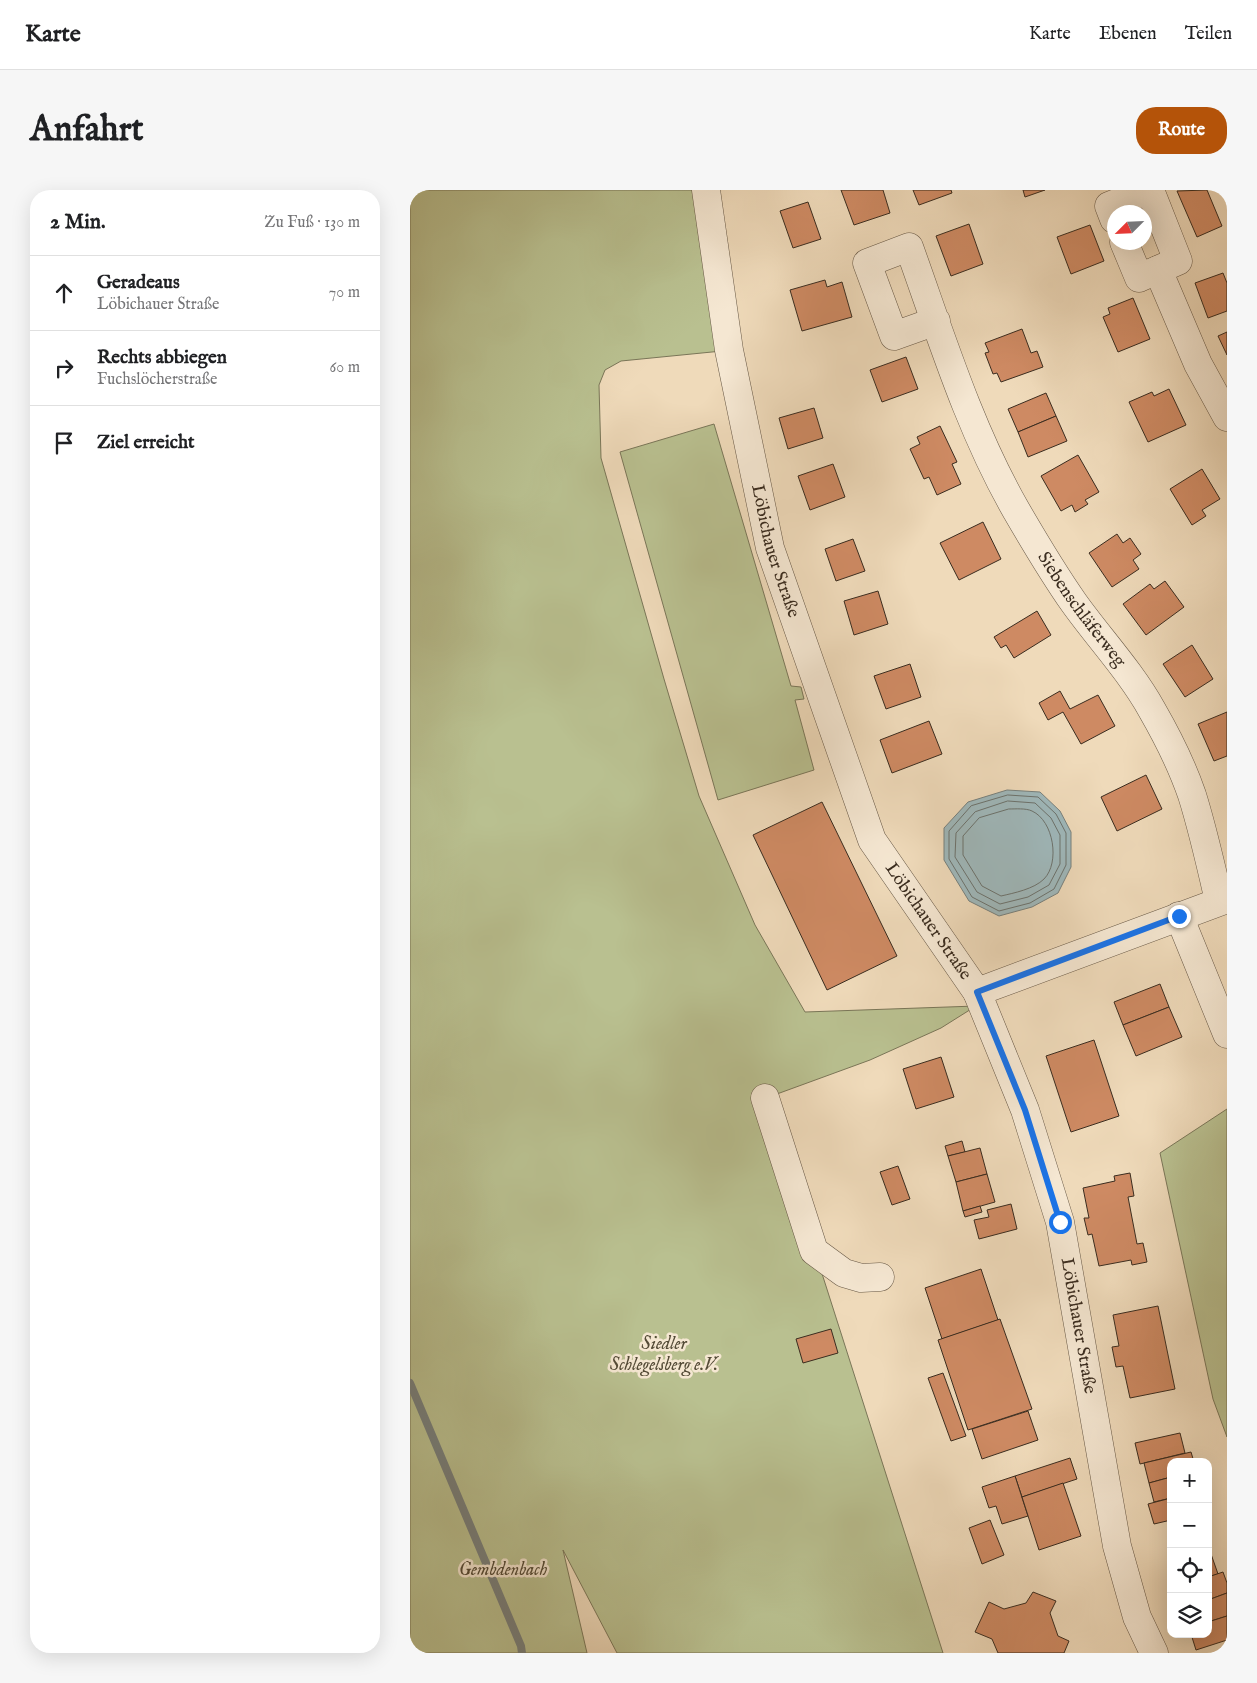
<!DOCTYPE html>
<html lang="de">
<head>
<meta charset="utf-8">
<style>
	body { margin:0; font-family:"IM FELL English",serif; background:#f6f6f6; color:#202124 }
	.controls { position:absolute; right:15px; bottom:15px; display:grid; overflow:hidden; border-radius:10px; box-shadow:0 5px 20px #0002 }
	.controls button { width:45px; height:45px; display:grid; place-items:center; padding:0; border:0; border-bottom:1px solid #e0e0e0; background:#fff; color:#202124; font:25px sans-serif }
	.compass { position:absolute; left:697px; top:15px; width:45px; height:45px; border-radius:50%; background:#fff; box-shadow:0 5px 20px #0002; rotate:246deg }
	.stop { position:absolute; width:15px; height:15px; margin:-11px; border:4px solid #1a73e8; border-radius:50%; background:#fff }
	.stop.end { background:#1a73e8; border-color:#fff; box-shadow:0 1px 5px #0008 }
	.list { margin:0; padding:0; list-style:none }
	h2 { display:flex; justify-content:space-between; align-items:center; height:65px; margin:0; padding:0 20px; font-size:21px }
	h2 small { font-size:16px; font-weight:400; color:#757577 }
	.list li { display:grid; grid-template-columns:32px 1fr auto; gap:15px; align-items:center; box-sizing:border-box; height:75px; padding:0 20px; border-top:1px solid #e0e0e0 }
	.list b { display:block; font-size:19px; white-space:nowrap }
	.list p { margin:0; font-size:16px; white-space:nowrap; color:#757577 }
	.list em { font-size:16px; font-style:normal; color:#757577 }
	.icon { flex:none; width:28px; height:28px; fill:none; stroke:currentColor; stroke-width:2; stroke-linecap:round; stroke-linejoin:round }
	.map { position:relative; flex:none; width:817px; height:1463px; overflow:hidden; border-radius:20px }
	header { display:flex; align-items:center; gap:30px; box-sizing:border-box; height:70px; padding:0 25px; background:#fff; border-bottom:1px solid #e0e0e0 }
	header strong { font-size:24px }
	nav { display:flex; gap:28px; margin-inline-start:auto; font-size:18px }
	.intro { display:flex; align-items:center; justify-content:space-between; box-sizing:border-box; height:120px; padding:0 30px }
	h1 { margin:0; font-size:35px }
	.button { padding:12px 22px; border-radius:20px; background:#b45309; color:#fff; font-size:18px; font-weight:700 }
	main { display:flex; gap:30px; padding:0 30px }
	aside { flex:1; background:#fff; border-radius:20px; box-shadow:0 5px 20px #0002 }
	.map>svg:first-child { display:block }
	.green { fill:#b9c090; stroke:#7a7658 }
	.water { fill:#9fb8bb; stroke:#77807d }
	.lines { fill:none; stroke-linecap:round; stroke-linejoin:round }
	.shore { stroke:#6c726d; stroke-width:1 }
	.stream { stroke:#77807d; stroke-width:8 }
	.building { fill:#ce8a63; stroke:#3a2c1f }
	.minor-casing { stroke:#675846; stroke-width:29 }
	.minor { stroke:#f5e7d2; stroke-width:28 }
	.route { stroke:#1a73e8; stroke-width:6 }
	.labels { text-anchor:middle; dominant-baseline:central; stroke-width:5; stroke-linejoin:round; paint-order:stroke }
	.street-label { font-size:18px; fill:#3a2c1f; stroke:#f5e7d2 }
	.park-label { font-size:18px; font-style:italic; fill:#534a36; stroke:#f5e7d2 }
</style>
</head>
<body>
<header>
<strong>Karte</strong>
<nav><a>Karte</a><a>Ebenen</a><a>Teilen</a></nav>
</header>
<div class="intro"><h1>Anfahrt</h1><a class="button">Route</a></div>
<main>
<aside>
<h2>2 Min.<small>Zu Fuß · 130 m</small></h2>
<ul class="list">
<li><svg class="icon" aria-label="ahead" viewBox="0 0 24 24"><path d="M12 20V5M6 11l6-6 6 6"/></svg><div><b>Geradeaus</b><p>Löbichauer Straße</p></div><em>70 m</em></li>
<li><svg class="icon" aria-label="right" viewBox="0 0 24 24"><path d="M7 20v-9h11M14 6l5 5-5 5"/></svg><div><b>Rechts abbiegen</b><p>Fuchslöcherstraße</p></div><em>60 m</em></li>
<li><svg class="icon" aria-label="arrive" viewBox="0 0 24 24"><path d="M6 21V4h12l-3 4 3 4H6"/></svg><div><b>Ziel erreicht</b></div></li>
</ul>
</aside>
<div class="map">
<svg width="817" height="1463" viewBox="0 0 817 1463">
	<rect width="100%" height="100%" fill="#efdaba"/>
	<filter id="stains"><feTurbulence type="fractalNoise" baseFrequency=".004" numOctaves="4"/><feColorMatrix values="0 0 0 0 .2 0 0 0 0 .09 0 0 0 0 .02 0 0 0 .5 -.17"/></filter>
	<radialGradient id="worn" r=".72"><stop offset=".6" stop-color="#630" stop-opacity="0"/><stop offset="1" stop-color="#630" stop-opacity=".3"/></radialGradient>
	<g class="green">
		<path d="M 0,0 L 285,0 L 312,161 L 211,171 L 195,180 L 189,195 L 191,268 L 254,489 L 289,606 L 345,735 L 395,822 L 566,816 L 531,838 L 460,870 L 356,908 L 533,1463 L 207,1463 L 153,1360 L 177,1463 L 0,1463 Z"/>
		<path d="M 304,234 L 381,496 L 391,497 L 394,509 L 385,510 L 404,580 L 308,610 L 210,262 Z"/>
		<path d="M 817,919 L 817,1247 L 803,1209 L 750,963 Z"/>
	</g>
	<path class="water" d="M 597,600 L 630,602 L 650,621 L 661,642 L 661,677 L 648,703 L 622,717 L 589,726 L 559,711 L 534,670 L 534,638 L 558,612 Z"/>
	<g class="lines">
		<g class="shore">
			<path d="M 598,605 L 628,607 L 646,624 L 656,643 L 656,675 L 644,699 L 620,713 L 589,721 L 562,707 L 539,669 L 539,641 L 561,616 Z"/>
			<path d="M 598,611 L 625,613 L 641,628 L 650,645 L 650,674 L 639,695 L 618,707 L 590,714 L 567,702 L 545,667 L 546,643 L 565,622 Z"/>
			<path d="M 599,619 C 605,619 616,618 622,621 C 644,631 650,673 634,689 C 624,699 604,703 591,706 L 572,696 L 553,665 L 553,646 L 569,628 Z"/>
		</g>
		<path class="stream" d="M 0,1193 L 111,1456 L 112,1463"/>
	</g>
	<g class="building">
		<path d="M 431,0 L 473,0 L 480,23 L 444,35 Z"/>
		<path d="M 503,0 L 541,0 L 542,3 L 509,15 Z"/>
		<path d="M 613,0 L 635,0 L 615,7 Z"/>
		<path d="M 797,0 L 812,36 L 787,47 L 767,1 Z"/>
		<path d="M 398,12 L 411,49 L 383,58 L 370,21 Z"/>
		<path d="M 559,34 L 573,74 L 541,86 L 526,46 Z"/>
		<path d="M 680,35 L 694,71 L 661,84 L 647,47 Z"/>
		<path d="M 813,83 L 817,93 L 817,121 L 798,128 L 785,93 Z"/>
		<path d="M 415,90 L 417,97 L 432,92 L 442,127 L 392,141 L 380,100 Z"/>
		<path d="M 723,108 L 740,149 L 708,162 L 693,127 L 700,124 L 698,118 Z"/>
		<path d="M 612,139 L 621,163 L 627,161 L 633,177 L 591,192 L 587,183 L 583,184 L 575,163 L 579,162 L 575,153 Z"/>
		<path d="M 817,142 L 817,165 L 808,146 Z"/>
		<path d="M 496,167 L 508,199 L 472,212 L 460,180 Z"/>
		<path d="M 759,199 L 776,235 L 738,252 L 719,212 L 742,202 L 744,206 Z"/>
		<path d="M 636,203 L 646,226 L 608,242 L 598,219 Z"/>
		<path d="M 404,218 L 413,248 L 378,259 L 369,228 Z"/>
		<path d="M 646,226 L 657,251 L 618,267 L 608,242 Z"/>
		<path d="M 530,236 L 547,272 L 542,274 L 551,294 L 527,305 L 519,287 L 514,289 L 500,259 L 510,254 L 507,247 Z"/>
		<path d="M 668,265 L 689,302 L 675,310 L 678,314 L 665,322 L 662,315 L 651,321 L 631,286 Z"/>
		<path d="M 423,274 L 435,307 L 400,320 L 388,286 Z"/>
		<path d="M 792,279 L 810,309 L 792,320 L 796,326 L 782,335 L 760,299 Z"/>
		<path d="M 573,332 L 591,369 L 549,390 L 530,353 Z"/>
		<path d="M 707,344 L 713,353 L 720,348 L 731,364 L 723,370 L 729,379 L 702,397 L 679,363 Z"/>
		<path d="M 443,349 L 455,381 L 426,391 L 415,359 Z"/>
		<path d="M 755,391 L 774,417 L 736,445 L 713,414 L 740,394 L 744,399 Z"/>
		<path d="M 468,401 L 478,434 L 444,445 L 434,411 Z"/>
		<path d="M 627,421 L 641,445 L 604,468 L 596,455 L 591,458 L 584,447 Z"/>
		<path d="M 782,455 L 803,489 L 775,507 L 753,474 Z"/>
		<path d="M 500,474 L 511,507 L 476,519 L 464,486 Z"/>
		<path d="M 650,501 L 660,519 L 688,505 L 705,536 L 671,554 L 653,522 L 638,530 L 629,513 Z"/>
		<path d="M 817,522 L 817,566 L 804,571 L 788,534 Z"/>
		<path d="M 519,531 L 532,564 L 482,583 L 470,550 Z"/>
		<path d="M 736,585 L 752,619 L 707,641 L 691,607 Z"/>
		<path d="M 412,612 L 487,766 L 417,800 L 343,645 Z"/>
		<path d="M 750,794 L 759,817 L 713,835 L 704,812 Z"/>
		<path d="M 759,817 L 772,847 L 726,866 L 713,835 Z"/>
		<path d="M 684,850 L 709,926 L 661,942 L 636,866 Z"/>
		<path d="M 531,867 L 544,907 L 506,919 L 493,879 Z"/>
		<path d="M 552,951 L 555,962 L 538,966 L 535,956 Z"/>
		<path d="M 570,958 L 577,984 L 546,992 L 538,966 Z"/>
		<path d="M 488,976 L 500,1009 L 482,1015 L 470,982 Z"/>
		<path d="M 720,983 L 724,1006 L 718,1007 L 727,1054 L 733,1053 L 737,1072 L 722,1075 L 721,1070 L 689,1076 L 682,1044 L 678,1045 L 674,1028 L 679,1028 L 673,998 L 705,991 L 704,986 Z"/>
		<path d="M 577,984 L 585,1012 L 553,1021 L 546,992 Z"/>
		<path d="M 601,1014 L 607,1039 L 569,1049 L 564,1030 L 579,1027 L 577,1020 Z"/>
		<path d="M 570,1016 L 572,1022 L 555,1027 L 553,1021 Z"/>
		<path d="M 571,1079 L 588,1130 L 532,1149 L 515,1098 Z"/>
		<path d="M 748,1116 L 765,1199 L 720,1208 L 713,1176 L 706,1177 L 702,1157 L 709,1156 L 703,1125 Z"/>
		<path d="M 590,1129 L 622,1219 L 558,1240 L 528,1150 Z"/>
		<path d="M 421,1139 L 428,1163 L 393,1173 L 386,1149 Z"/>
		<path d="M 533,1183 L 556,1246 L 541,1251 L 518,1188 Z"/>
		<path d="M 618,1221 L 628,1250 L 572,1269 L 562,1239 Z"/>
		<path d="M 770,1243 L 775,1263 L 730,1274 L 725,1253 Z"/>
		<path d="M 781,1262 L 784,1272 L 761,1272 L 761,1287 L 739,1293 L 734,1273 Z"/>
		<path d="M 660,1268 L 667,1289 L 612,1307 L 605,1286 Z"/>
		<path d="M 605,1286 L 618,1326 L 592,1334 L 586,1316 L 579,1318 L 572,1297 Z"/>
		<path d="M 761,1287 L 761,1308 L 744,1312 L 739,1293 Z"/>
		<path d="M 653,1293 L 671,1346 L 629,1360 L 612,1307 Z"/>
		<path d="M 761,1308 L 761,1330 L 744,1334 L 738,1314 Z"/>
		<path d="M 580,1330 L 594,1365 L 572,1374 L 559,1338 Z"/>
		<path d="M 798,1364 L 801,1364 L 808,1384 L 798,1387 Z"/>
		<path d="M 813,1382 L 817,1393 L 817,1403 L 798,1410 L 798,1387 Z"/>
		<path d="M 623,1402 L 646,1411 L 640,1423 L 648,1446 L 659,1451 L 654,1463 L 588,1463 L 582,1449 L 565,1442 L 579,1412 L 594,1419 L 616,1413 Z"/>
		<path d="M 817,1403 L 817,1426 L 798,1432 L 798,1410 Z"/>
		<path d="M 817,1426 L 817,1450 L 786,1460 L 781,1444 L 798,1444 L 798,1432 Z"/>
	</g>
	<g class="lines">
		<g class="minor-casing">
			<g id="minor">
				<path id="s1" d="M 296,0 L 319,160 L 360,358 L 462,650 L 567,802 L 615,920 L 650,1032 L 707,1356 L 727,1427 L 744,1463"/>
				<path d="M 704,29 L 699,16 L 738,0"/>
				<path d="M 714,52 L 729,88 L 768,71 L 740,0"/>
				<path d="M 748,80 L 788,174 L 817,227"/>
				<path id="s2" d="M 526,131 L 484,146 L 457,73 L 499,57 C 531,146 559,238 606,320 C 624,351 643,383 664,413 C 689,448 721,482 742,520 C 757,546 772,576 782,605 C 793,640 801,676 809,711"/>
				<path d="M 769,726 L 817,844"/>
				<path d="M 567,802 L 817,709"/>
				<path d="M 355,908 L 404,1061 L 434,1083 L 451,1088 L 470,1087"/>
			</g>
		</g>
		<use href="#minor" class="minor"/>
	</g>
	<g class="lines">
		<path class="route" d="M 650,1032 L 615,920 L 567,802 L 769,726"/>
	</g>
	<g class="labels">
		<g class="street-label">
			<text stroke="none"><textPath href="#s1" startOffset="368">Löbichauer Straße</textPath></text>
			<text stroke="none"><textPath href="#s2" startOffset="571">Siebenschläferweg</textPath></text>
			<text stroke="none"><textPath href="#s1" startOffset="772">Löbichauer Straße</textPath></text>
			<text stroke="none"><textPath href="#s1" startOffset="1208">Löbichauer Straße</textPath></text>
		</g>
		<g class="park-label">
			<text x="254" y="1154">Siedler<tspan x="254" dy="21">Schlegelsberg e.V.</tspan></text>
			<text x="93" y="1380">Gembdenbach</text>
		</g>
	</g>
	<rect width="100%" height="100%" filter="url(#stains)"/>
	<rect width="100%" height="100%" fill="url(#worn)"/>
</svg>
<div class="controls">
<button>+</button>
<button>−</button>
<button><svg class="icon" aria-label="locate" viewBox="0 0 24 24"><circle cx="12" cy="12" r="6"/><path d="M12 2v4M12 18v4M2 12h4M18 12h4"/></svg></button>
<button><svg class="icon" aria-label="layers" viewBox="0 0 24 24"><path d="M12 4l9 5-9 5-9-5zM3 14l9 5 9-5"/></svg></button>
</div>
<svg class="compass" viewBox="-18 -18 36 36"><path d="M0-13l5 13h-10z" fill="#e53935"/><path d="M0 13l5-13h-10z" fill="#757577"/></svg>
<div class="stop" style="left:650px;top:1032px"></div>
<div class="stop end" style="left:769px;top:726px"></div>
</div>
</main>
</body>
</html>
